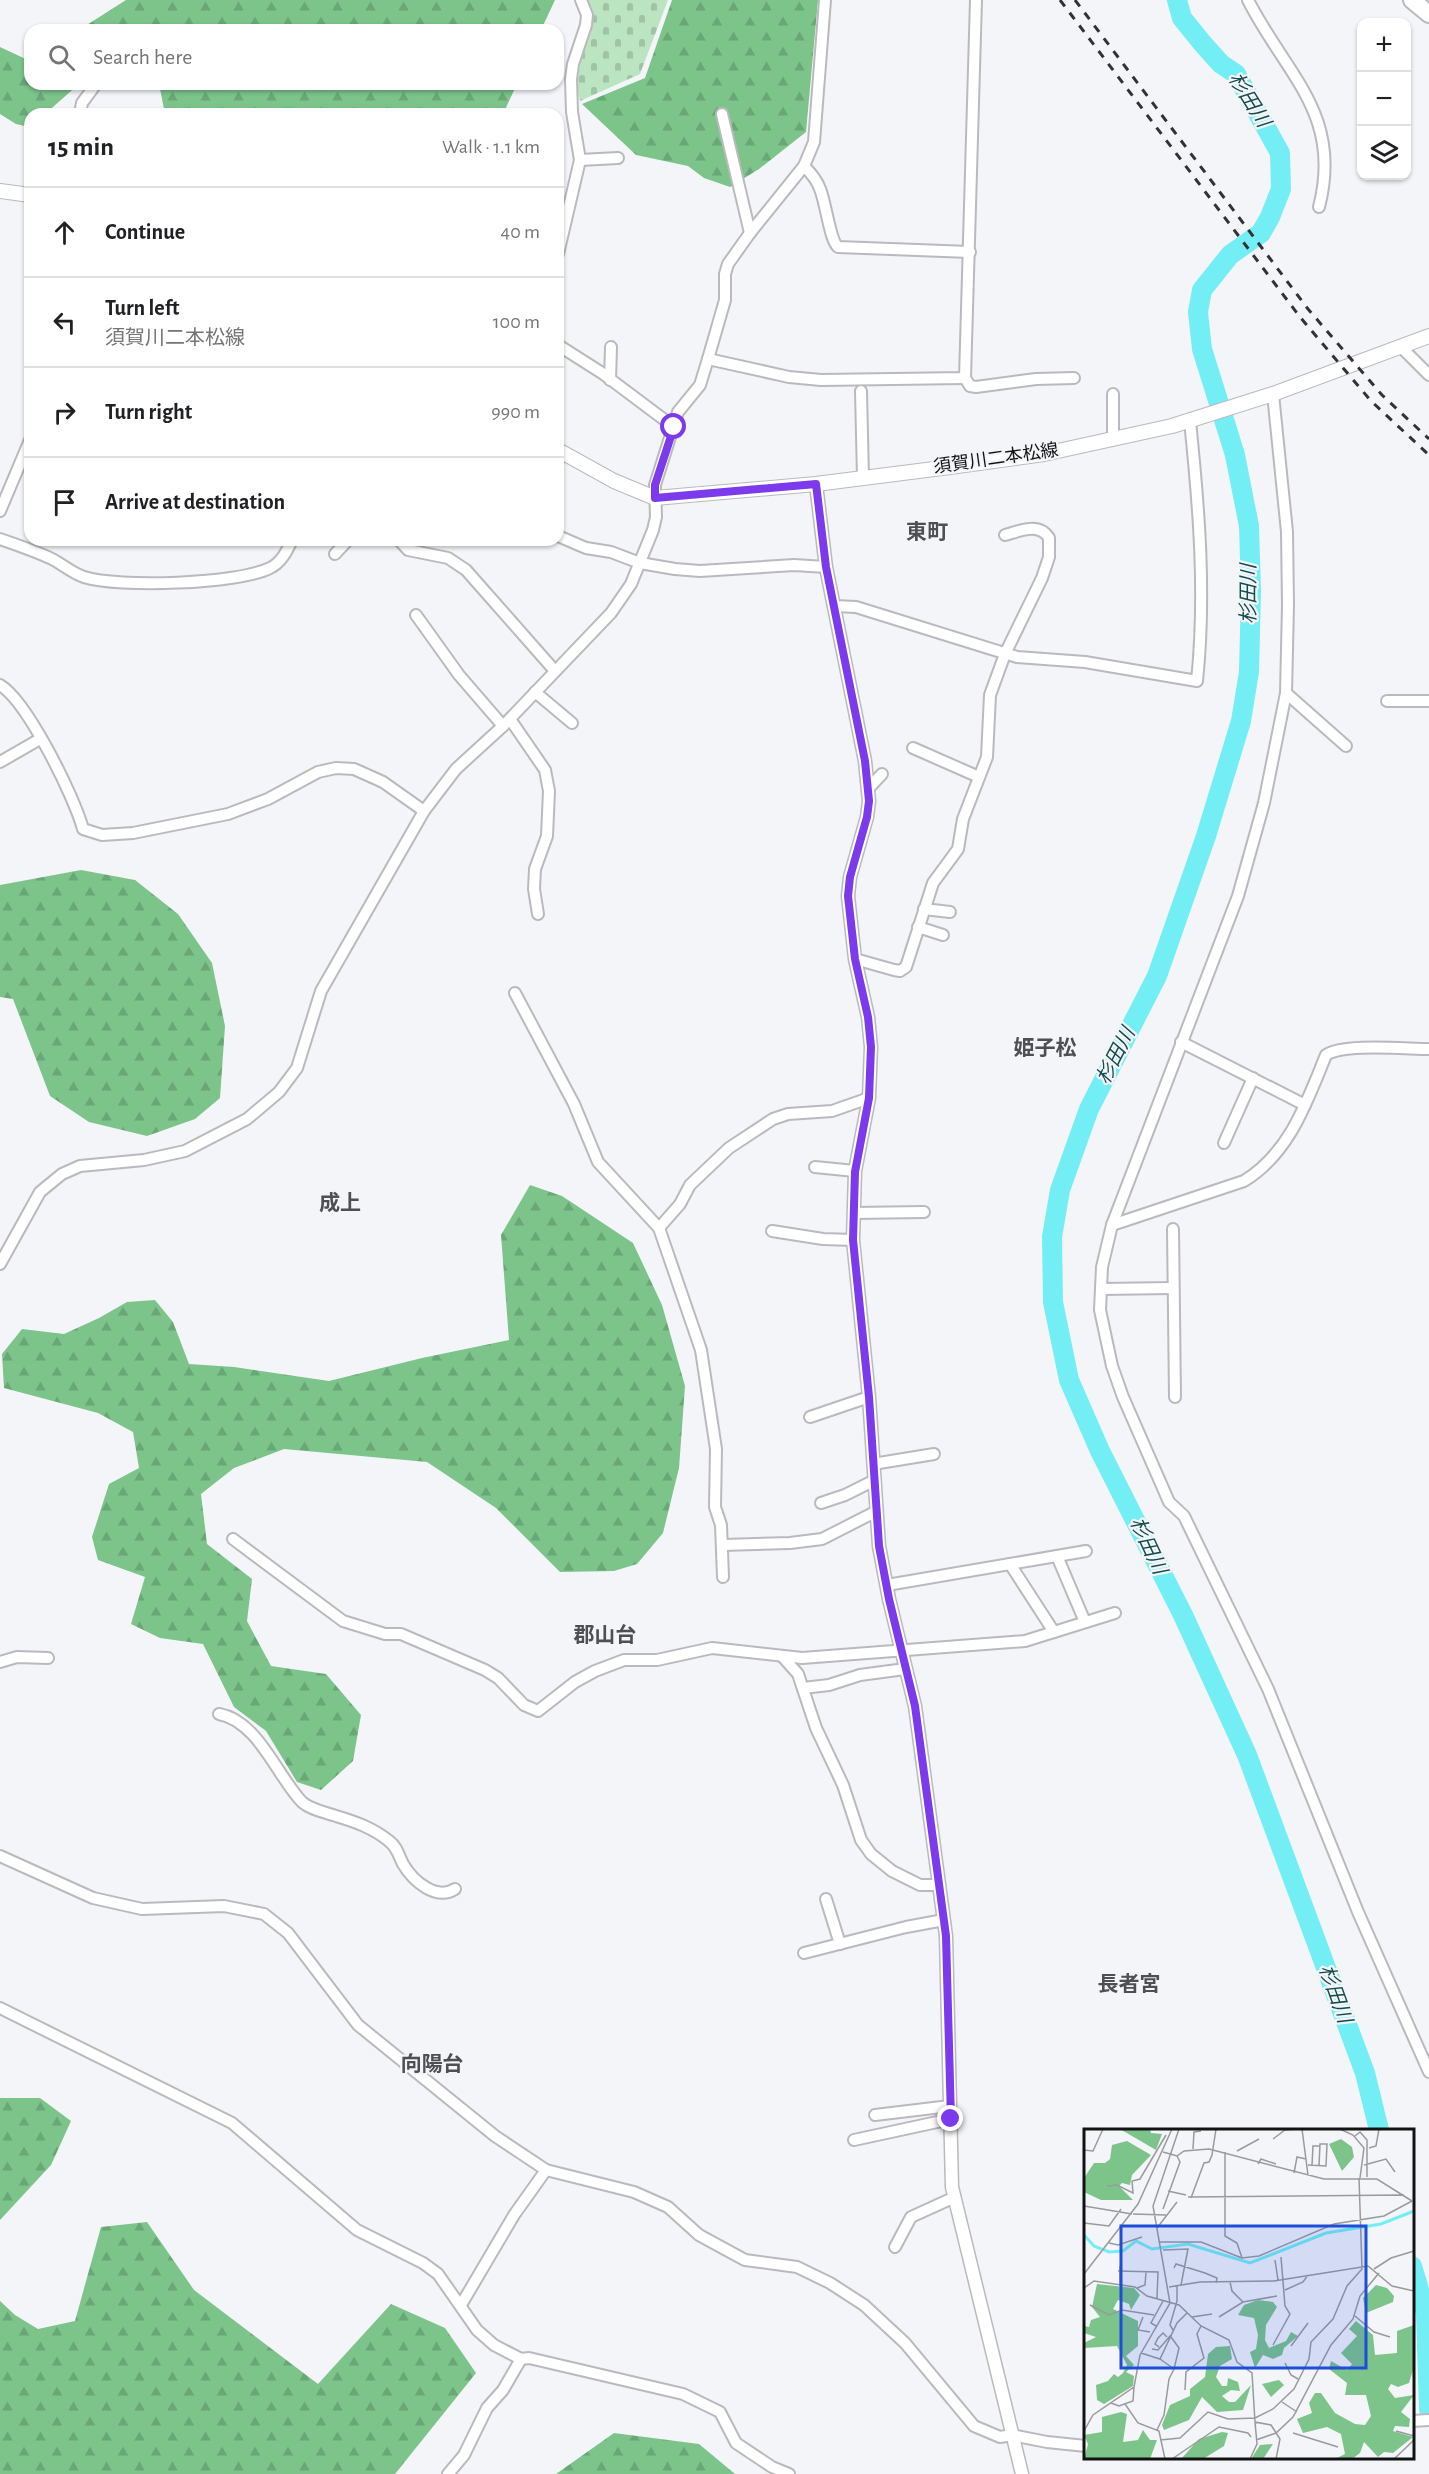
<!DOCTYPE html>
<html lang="en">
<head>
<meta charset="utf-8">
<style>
	body { margin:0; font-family:"Alegreya Sans","Noto Sans JP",sans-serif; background:#f2f2f2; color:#202124 }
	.controls { position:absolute; right:18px; top:18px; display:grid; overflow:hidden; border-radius:12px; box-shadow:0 2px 4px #0004 }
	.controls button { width:54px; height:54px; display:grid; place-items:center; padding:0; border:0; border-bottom:2px solid #e0e0e0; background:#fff; color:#202124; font:30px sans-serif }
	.stop { position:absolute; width:18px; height:18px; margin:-14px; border:4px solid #7c3aed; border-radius:50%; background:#fff }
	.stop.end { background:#7c3aed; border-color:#fff; box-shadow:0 2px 6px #0008 }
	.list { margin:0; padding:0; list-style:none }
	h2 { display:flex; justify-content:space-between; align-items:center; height:78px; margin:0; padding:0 24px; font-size:26px }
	h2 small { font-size:20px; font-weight:400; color:#757577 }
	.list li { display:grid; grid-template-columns:39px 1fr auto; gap:18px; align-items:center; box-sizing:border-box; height:90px; padding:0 24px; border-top:2px solid #e0e0e0 }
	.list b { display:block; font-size:22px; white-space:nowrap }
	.list p { margin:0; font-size:20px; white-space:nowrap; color:#757577 }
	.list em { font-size:20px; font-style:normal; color:#757577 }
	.icon { flex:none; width:33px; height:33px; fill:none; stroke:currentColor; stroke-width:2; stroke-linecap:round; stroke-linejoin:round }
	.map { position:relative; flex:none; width:1429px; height:2474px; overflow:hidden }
	.search { position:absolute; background:#fff; box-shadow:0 2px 4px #0004; left:24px; top:24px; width:540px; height:66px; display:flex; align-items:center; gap:15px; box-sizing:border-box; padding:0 21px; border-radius:18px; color:#757577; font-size:22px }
	.panel { position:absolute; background:#fff; box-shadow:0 2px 4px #0004; left:24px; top:108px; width:540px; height:438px; border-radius:18px }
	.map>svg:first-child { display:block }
	.forest { fill:url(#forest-firs) }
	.cemetery { fill:url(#cemetery-stones) }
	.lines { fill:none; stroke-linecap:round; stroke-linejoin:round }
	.river { stroke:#73eef5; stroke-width:20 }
	.minor-casing { stroke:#bababe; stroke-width:14 }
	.tertiary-casing { stroke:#bababe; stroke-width:15 }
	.secondary-casing { stroke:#bababe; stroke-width:16 }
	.trunk-casing { stroke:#bababe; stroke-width:20 }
	.minor { stroke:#fff; stroke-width:10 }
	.tertiary { stroke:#fff; stroke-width:12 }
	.secondary { stroke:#fff; stroke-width:14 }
	.trunk { stroke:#fff; stroke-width:16 }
	.rail { stroke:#323234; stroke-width:3; stroke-dasharray:8 8; stroke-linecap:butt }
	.route { stroke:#7c3aed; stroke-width:8 }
	.labels { text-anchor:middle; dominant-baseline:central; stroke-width:4.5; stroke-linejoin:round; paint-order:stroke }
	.street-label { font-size:18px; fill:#121213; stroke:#f4f5f9 }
	.water-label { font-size:20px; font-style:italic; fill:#134b4e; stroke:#f4f5f9 }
	.quarter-label { font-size:21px; font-weight:bold; fill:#4e4f52; stroke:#f4f5f9 }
	.inset-river { fill:none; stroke:#73eef5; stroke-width:3 }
	.inset-road { fill:none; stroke:#9a9a9d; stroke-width:1.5 }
	.view { fill:#1d4ed8; fill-opacity:0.15; stroke:#1d4ed8; stroke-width:3 }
	.inset-edge { fill:none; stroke:#121213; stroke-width:3 }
</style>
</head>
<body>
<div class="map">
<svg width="1429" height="2474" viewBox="0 0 1429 2474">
	<defs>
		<pattern id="forest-firs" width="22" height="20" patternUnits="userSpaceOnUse" patternTransform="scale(1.5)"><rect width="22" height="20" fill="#7cc48a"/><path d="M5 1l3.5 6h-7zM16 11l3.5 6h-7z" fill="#6aa776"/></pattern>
		<pattern id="cemetery-stones" width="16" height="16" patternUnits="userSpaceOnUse" patternTransform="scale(1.5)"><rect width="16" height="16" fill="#bae5c0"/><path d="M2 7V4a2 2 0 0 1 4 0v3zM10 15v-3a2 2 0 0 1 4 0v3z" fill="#9fc3a4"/></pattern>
	</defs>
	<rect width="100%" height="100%" fill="#f4f5f9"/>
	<g class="forest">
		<path d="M 126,0 L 555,0 L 541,30 L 79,30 Z"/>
		<path d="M 672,0 L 818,0 L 806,132 L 759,169 L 730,187 L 704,178 L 688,166 L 636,155 L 582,104 L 645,78 Z"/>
		<path d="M 0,47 L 30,61 L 30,84 L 79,84 L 45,114 L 30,114 L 29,127 L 16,124 L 0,114 Z"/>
		<path d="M 159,84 L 517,84 L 503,114 L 165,114 Z"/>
		<path d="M 81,870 L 135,880 L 178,914 L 212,963 L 225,1026 L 220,1098 L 195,1119 L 147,1136 L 89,1122 L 50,1096 L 13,999 L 0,997 L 0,885 Z"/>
		<path d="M 530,1185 L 562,1196 L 633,1243 L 662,1305 L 685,1386 L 679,1468 L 663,1533 L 637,1564 L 614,1571 L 560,1572 L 496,1508 L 427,1462 L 284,1449 L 234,1468 L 201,1494 L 207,1544 L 252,1579 L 247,1621 L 271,1666 L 326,1674 L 361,1715 L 353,1761 L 321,1790 L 297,1782 L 266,1731 L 234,1707 L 203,1644 L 160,1638 L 131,1624 L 145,1577 L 98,1560 L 92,1537 L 109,1484 L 139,1468 L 133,1432 L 98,1413 L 4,1388 L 2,1354 L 22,1329 L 64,1334 L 99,1318 L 127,1302 L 155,1300 L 173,1322 L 189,1364 L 234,1367 L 329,1381 L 422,1358 L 509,1340 L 501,1235 Z"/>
		<path d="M 0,2098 L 40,2098 L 71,2121 L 51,2165 L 0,2220 Z"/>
		<path d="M 147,2222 L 194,2290 L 318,2384 L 391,2304 L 445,2328 L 476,2373 L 395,2474 L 0,2474 L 0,2301 L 15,2315 L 38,2329 L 75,2321 L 101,2227 Z"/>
		<path d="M 614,2433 L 699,2444 L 735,2474 L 556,2474 Z"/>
	</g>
	<path class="cemetery" d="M 587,0 L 668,0 L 640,74 L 580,101 C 570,68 597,34 587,0 Z"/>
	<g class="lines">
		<g class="river">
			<path d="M 1177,0 L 1182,18 L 1203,44 L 1221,64 L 1236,74 L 1280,153 L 1281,189 L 1270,217 L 1261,233 L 1230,255 L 1202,290 L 1198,312 L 1202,349 L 1235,455 L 1249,526 L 1251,591 L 1249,672 L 1241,721 L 1206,836 L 1157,976 L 1089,1109 L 1060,1190 L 1052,1237 L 1053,1302 L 1069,1380 L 1100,1451 L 1183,1615 L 1247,1755 L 1365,2073 L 1379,2130"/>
			<path d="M 1412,2266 L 1426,2313 L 1429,2410"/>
		</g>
		<g class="minor-casing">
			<g id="minor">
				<path d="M 1248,0 C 1286,75 1343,114 1319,207"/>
				<path d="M 80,114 L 82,103 L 96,84"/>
				<path d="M 722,114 L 750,233"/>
				<path d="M 580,160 L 618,158"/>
				<path d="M 804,166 C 811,173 817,180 820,189 C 826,203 830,241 838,247 L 970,252"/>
				<path d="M 558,254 L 580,160 L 572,112 L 571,79 L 573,64 L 586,25 L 587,15 L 581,0"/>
				<path d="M 558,345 L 602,373 L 674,427"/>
				<path d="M 1401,347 L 1429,375"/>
				<path d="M 708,359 L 789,377 L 821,380 L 965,378 L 976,0"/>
				<path d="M 965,378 L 970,386 L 976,387 L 1036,379 L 1074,378"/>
				<path d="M 610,380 L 611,347"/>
				<path d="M 861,391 L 863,478"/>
				<path d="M 1113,439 L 1113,394"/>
				<path d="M 0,511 L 30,440"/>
				<path d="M 558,536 L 586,548 L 611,552 L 640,563 L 675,569 L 700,571 L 794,565 L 826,567"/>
				<path d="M 0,539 C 17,545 35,551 52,559 C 62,564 72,573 84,577 C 118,588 238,584 270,568 C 281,563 287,551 292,540"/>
				<path d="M 399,540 L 408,550 L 448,558 L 466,570 L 555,671"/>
				<path d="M 335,554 L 348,540"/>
				<path d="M 835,606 L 856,607 L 1017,657 L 1085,662 L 1197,681 C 1206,594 1199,508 1190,421"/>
				<path d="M 416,615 L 459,675 L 503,726"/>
				<path d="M 0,685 C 27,701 74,796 83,829 L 102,835 L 133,833 L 228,814 L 268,799 L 318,772 L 336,768 L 354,769 L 383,782 L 424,811"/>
				<path d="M 535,692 L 572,723"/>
				<path d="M 1286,693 L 1346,746"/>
				<path d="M 1387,701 L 1429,701"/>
				<path d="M 510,719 L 545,770 L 549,791 L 547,836 L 535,869 L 534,889 L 538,914"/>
				<path d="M 913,748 L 979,777"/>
				<path d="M 0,762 L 40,739"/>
				<path d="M 868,789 L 882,774"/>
				<path d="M 924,909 L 950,912"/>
				<path d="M 918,927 L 943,935"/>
				<path d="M 855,959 L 894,970 L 900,971 L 906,967 L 933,883 L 958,849 L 963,819 L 987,757 L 990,695 L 1005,654 L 1042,578 L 1049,557 L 1049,538 C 1039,522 1020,531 1005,535"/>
				<path d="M 515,993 L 574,1104 L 598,1162 L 659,1228 L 701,1350 L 716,1449 L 715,1507 L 721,1525 L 723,1577"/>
				<path d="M 1181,1042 L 1305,1105"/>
				<path d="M 1429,1049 C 1406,1049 1343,1043 1326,1055 C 1307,1101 1290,1153 1244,1181 L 1112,1225 L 1102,1267 L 1100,1310 L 1112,1366 L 1123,1397 L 1169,1502 L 1184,1516 L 1268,1689 L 1358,1912 L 1429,2072"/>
				<path d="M 1224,1143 L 1253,1078"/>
				<path d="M 815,1167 L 855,1171"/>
				<path d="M 854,1213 L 924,1212"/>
				<path d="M 1112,1225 L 1238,896 L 1264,803 L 1286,693 L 1288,605 L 1287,532 L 1273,394"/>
				<path d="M 659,1228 L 680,1204 L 690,1185 L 729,1148 L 773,1119 L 788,1114 L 832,1111 L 869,1098"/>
				<path d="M 1173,1229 L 1175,1397"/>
				<path d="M 772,1231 L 823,1239 L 853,1240"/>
				<path d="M 0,1264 L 40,1192 L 62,1174 L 80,1166 L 144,1160 L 185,1151 L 247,1119 L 279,1092 L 297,1068 L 321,991 L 424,811 L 456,769 L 503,726 L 611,613 L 631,584 L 653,530 L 656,517 L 655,485 L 678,412 L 700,385 L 708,359 L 725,300 L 725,274 L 728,264 L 750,233 L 804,166 L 814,142 L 825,0"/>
				<path d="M 1101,1289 L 1173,1288"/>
				<path d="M 810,1417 L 869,1397"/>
				<path d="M 873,1464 L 934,1454"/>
				<path d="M 821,1503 L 845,1495 L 875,1480"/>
				<path d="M 233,1539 L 343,1621 L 385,1634 L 401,1634 L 485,1670 L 498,1678 L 524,1705 L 538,1711 L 575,1682 L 595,1671 L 624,1660 L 657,1660 L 712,1648 L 802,1658 L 1025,1641 L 1115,1613"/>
				<path d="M 723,1545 L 790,1543 L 822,1539 L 877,1511"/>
				<path d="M 1057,1556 L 1085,1622"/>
				<path d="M 1010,1564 L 1054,1632"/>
				<path d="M 887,1585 L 1086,1551"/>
				<path d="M 782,1656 L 798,1674 L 816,1728 L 843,1785 L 861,1840 L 871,1854 L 892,1871 L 920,1885 L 939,1885"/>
				<path d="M 0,1662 L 17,1657 L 48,1658"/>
				<path d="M 803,1688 L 829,1685 L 860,1675 L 905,1669"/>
				<path d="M 219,1714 C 258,1721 277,1776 302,1802 C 311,1810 325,1812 336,1816 C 356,1822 373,1828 389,1841 C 398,1848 398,1855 403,1864 C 413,1881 436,1901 455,1889"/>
				<path d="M 0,1856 L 93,1898 L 142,1909 L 224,1906 L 264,1914 L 288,1933 L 358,2025 L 495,2136 L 546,2170 L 634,2192 L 668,2207 L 699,2235 L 745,2260 L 797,2267 L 830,2283 L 864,2305 L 905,2343 L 974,2426 L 1000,2437 L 1012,2435 L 1047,2442 L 1086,2446"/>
				<path d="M 826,1899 L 840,1944"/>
				<path d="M 804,1953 L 906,1927 L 944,1920"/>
				<path d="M 0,2008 L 232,2123 L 357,2230 L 423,2263 L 438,2274 L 477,2330 L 494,2345 L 521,2359 L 529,2358 L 683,2394 L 720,2412 L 736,2443 L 772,2467 L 789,2474"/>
				<path d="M 875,2115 L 950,2106"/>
				<path d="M 854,2140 L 951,2119"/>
				<path d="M 895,2247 L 911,2217 L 955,2197"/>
				<path d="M 461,2305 L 514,2215 L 546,2170"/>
				<path d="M 1412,2421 L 1429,2420"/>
				<path d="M 448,2474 L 464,2455 L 487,2408 L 503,2390 L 521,2359"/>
			</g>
		</g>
		<g class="tertiary-casing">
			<path id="tertiary" d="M 816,484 L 826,567 L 865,761 L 869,801 L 867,817 L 850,877 L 848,896 L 855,959 L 868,1017 L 871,1047 L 869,1098 L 855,1171 L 853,1240 L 869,1397 L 879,1546 L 889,1599 L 915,1706 L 946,1936 L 952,2187 L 1022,2474"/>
		</g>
		<g class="secondary-casing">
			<g id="secondary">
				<path d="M 0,191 L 30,195"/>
				<path d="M 558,450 L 614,481 L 655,498 L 816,484 L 950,467 L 1044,454 L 1172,426 L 1273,394 L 1429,336"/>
			</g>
		</g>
		<g class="trunk-casing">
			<path id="trunk" d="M 1412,0 L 1429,14"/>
		</g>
		<use href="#minor" class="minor"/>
		<use href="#tertiary" class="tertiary"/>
		<use href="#secondary" class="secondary"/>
		<use href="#trunk" class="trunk"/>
		<g class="rail">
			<path d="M 1060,0 L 1300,317 L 1371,401 L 1429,455"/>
			<path d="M 1075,0 L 1308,309 L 1382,395 L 1429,439"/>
		</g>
	</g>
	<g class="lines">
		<path class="route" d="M 674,427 L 655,485 L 655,498 L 816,484 L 826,567 L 865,761 L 869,801 L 867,817 L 850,877 L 848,896 L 855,959 L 868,1017 L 871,1047 L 869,1098 L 855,1172 L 853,1240 L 869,1397 L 879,1546 L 889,1599 L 915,1706 L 946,1936 L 951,2119"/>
	</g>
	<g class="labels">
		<g class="street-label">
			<text transform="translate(996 459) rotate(-8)">須賀川二本松線</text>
		</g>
		<g class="water-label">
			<text transform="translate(1249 100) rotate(58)">杉田川</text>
			<text transform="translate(1249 594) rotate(-90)">杉田川</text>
			<text transform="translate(1116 1056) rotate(-63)">杉田川</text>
			<text transform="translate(1148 1546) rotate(65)">杉田川</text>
			<text transform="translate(1335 1994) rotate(70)">杉田川</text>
		</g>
		<g class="quarter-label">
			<text x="927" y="532">東町</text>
			<text x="1045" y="1048">姫子松</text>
			<text x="340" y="1203">成上</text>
			<text x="605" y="1635">郡山台</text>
			<text x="1129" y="1984">長者宮</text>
			<text x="432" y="2064">向陽台</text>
		</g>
	</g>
	<g transform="translate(1084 2129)">
		<rect width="330" height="330" fill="#f4f5f9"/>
		<path d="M 36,0 L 66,0 L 67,4 L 78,5 L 72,21 ZM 257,10 L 268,18 L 270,28 L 258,42 L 245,15 ZM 43,12 L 67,26 L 48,46 L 46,56 L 38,54 L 35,57 L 49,71 L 17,71 L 0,63 L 0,49 L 10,34 L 21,34 L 26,30 L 28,16 ZM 13,155 L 50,159 L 56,166 L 47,181 L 45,175 L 34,171 L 29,180 L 54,192 L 54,217 L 42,227 L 50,236 L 42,243 L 50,247 L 49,257 L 20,275 L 13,271 L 12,256 L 24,252 L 30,245 L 34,248 L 39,244 L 43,236 L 33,217 L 0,219 L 0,214 L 12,208 L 0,204 L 0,197 L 5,198 L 7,191 L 16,188 L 8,178 ZM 292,156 L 303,159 L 310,167 L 309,173 L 282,184 L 279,169 ZM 174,171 L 189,173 L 193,178 L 182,196 L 181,211 L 185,219 L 202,212 L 207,203 L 214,207 L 200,219 L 198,226 L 189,230 L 179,226 L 171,239 L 166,223 L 172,220 L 174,206 L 170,189 L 154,186 L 160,176 ZM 272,192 L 289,206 L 291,226 L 313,224 L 313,202 L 330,196 L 330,238 L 325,254 L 314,258 L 307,255 L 304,260 L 311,269 L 330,266 L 317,283 L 326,290 L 325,298 L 311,297 L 309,302 L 329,308 L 309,324 L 300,323 L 294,328 L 280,313 L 276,324 L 268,330 L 251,330 L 261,325 L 257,305 L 243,298 L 219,304 L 213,290 L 228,284 L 225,274 L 231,264 L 237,264 L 251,284 L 271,295 L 281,296 L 287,287 L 282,266 L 261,266 L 263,254 L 245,240 L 247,232 L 263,241 L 268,235 L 257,224 L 273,207 L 265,200 ZM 146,217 L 148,230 L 136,237 L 132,248 L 138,257 L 143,257 L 144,249 L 154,253 L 156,262 L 147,261 L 138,267 L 145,273 L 151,273 L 167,256 L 159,281 L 133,283 L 118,268 L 105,291 L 80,301 L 78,296 L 86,276 L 106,267 L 106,260 L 121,248 L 124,225 L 132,218 ZM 195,251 L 200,256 L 187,268 L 178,255 ZM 37,283 L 43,285 L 39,313 L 54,311 L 59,301 L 66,311 L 73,311 L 66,330 L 0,330 L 4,315 L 0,306 L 18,303 L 18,288 ZM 138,303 L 144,304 L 140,317 L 119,330 L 97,330 L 115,310 ZM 189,315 L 179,330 L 167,330 L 176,316 Z" fill="#7cc48a"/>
		<path class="inset-river" d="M 0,106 L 10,117 L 25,123 L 39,122 L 52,112 L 68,120 L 104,115 L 166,134 L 242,104 L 297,95 L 330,82"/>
		<path class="inset-road" d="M 218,0 L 224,46M 256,0 L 269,6 L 280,19 L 276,49M 271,7 L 276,3 L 283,11 L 283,48M 189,10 L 201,1 L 213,0M 285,19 L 292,17 L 295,0M 109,20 L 110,3 L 117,2M 0,21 L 9,22 L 19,0M 153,22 L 175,10M 79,23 L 93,27 L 100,22 L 125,20 L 240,50 L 293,50 L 328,72M 141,23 L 141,107 L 153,114 L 158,129 L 175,127 L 250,95 L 300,87 L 328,72M 174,35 L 177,30 L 192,35M 224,36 L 242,37 L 243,15 L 236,15 L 235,37M 228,36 L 229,17 L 236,17M 280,36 L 302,30 L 311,43M 210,44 L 213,28 L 222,30M 23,57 L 33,56 L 49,64 L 48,52 L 56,50 L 82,6M 84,62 L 102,66M 104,68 L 320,66M 107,69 L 120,34 L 125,33 L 128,26 L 132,0M 0,77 L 48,85M 79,80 L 96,33 L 93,27M 49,85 L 82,86M 0,94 L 25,97 L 37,80M 73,99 L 93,73M 76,113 L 117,113 L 158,129M 25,114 L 34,116 L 58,108M 79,121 L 104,120 L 97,156M 191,131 L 194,151M 36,137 L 36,157M 90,139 L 92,135 L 121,144 L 133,149 L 132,154M 290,140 L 307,129 L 330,122M 34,142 L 74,143 L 73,169M 0,145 L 54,75 L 88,0M 146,153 L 148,162 L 159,173M 85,158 L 116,153 L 190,152 L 284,137 L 308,157 L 330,162M 0,159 L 10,152 L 51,158 L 63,167 L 95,176 L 117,197 L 145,211 L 153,233 L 168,244 L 171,293 L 187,296 L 196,310 L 192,330M 53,159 L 61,156 L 62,143M 201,161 L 219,153 L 224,146M 6,176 L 25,186 L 38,181 L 70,186M 271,187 L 290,203 L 306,208M 59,188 L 54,201 L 66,203M 108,188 L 128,185M 135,188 L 159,173 L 193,167M 72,197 L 67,194 L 79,172M 89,201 L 86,196 L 93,172 L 93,157M 189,216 L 206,185 L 201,177 L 197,128M 207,217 L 224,194M 75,218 L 71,215 L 74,209 L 79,204 L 83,208M 68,220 L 74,221 L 87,206M 57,224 L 76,230 L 93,194 L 103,184M 76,230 L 90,240 L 95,219 L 87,208M 201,234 L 207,246 L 214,250M 101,261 L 102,243 L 120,229 L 113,205 L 117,197M 198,273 L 213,283M 27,274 L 35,277 L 49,272 L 50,258M 41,275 L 54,294 L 75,302 L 81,330M 73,301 L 80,286 L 85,250 L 90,240M 0,302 L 9,286 L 50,258 L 56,226 L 86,174 L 69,77 L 95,0M 312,302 L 330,307M 209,304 L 254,318M 76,311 L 96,309 L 124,283 L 144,290 L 171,289 L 189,280 L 210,260 L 225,230 L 227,213 L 249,190 L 263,157 L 278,140 L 275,49M 172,311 L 192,304 L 209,288 L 247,216 L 269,190 L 276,167 L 295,144M 88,330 L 135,298 L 164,304 L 167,308M 166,330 L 173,315 L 171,293M 310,330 L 330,311"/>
		<path class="view" d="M 37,97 L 282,97 L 282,239 L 37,239 Z"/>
		<rect width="330" height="330" class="inset-edge"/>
	</g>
</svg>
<div class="controls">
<button>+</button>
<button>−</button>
<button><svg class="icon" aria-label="layers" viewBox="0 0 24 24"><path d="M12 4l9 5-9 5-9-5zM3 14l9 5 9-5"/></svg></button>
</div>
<div class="stop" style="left:674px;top:427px"></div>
<div class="stop end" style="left:951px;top:2119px"></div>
<div class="search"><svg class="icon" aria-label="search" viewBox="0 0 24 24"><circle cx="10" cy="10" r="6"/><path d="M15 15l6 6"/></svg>Search here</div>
<section class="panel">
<h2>15 min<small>Walk · 1.1 km</small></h2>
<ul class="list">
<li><svg class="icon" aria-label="ahead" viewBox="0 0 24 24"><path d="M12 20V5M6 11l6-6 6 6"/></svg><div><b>Continue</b></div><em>40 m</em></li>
<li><svg class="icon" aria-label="left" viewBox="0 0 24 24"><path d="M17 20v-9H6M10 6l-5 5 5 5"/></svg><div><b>Turn left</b><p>須賀川二本松線</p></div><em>100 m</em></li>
<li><svg class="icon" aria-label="right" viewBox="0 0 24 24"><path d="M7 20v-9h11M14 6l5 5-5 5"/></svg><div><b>Turn right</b></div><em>990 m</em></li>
<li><svg class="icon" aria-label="arrive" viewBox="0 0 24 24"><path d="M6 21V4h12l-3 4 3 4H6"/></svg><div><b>Arrive at destination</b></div></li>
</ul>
</section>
</div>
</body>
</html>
